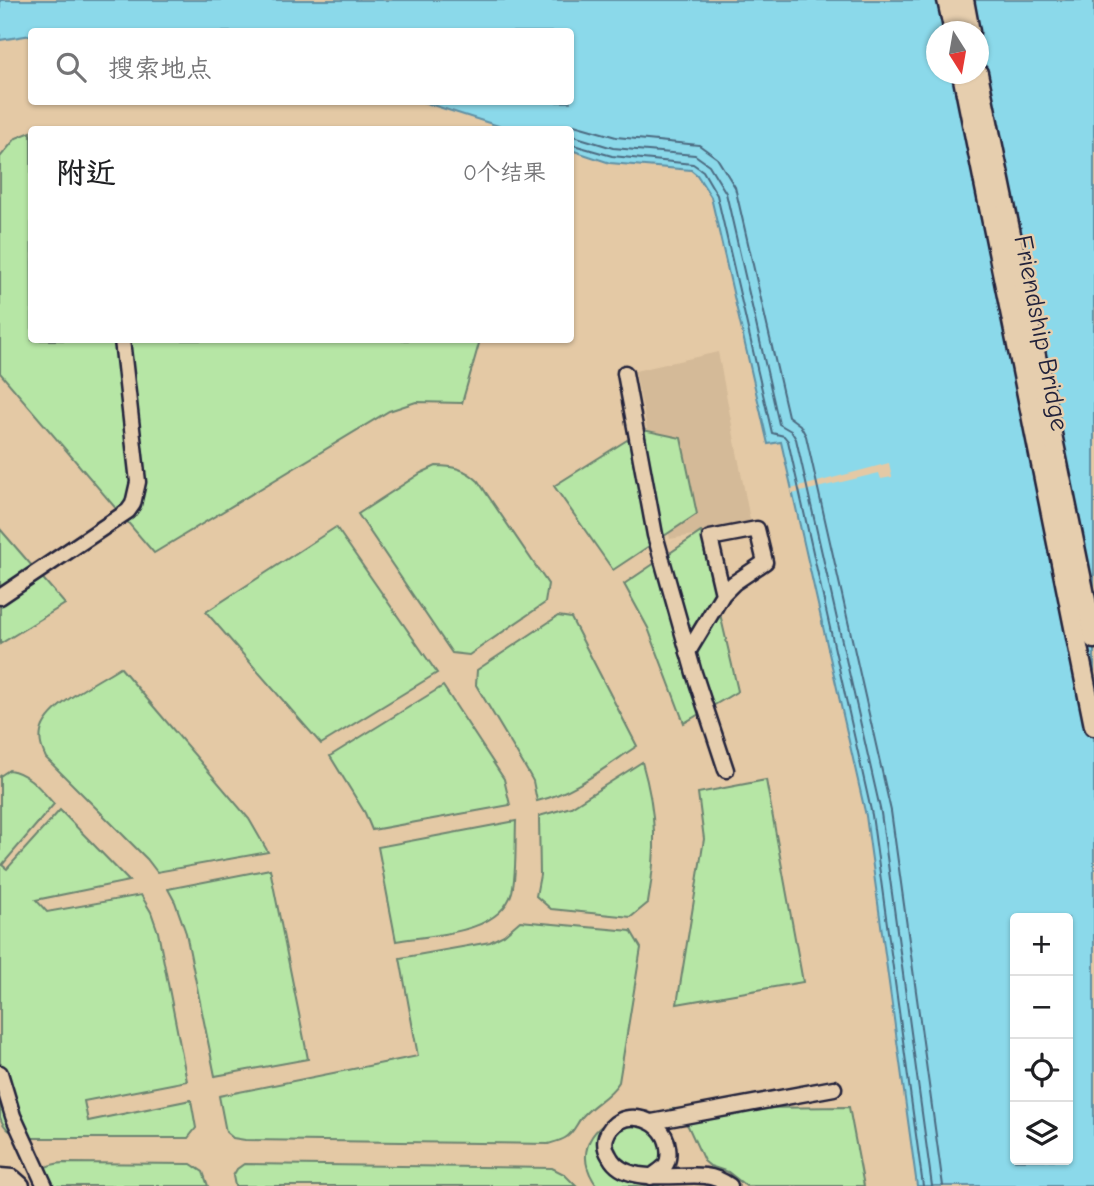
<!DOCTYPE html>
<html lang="zh">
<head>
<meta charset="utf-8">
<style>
	body { margin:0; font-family:"Comic Neue","LXGW WenKai TC",sans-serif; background:#f6f6f6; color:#202124 }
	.controls { position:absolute; right:21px; bottom:21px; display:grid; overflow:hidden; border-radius:7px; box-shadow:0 2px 5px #0004 }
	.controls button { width:63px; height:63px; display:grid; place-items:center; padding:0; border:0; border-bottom:2px solid #e0e0e0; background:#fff; color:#202124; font:35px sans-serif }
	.compass { position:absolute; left:926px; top:21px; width:63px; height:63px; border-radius:50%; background:#fff; box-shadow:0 2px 5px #0004; rotate:169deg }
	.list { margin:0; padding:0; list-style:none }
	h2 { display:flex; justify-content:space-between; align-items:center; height:91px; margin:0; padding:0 28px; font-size:30px }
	h2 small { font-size:23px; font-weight:400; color:#757577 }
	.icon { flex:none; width:38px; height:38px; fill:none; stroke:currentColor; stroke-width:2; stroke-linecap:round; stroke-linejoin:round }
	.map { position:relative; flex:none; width:1094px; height:1186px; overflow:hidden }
	.search { position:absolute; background:#fff; box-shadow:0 2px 5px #0004; left:28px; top:28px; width:546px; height:77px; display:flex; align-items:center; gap:18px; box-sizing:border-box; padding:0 24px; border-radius:7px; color:#757577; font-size:26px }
	.panel { position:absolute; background:#fff; box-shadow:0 2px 5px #0004; left:28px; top:126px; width:546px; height:217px; border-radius:7px }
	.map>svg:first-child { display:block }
	.built { fill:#d4ba98 }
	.green { fill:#b6e6a5; stroke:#6c8470; stroke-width:2 }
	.water { fill:#8bd9ea; stroke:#6190a4; stroke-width:2; fill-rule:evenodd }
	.pier { fill:#e4c9a5 }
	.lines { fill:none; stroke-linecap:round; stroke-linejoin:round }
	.shore { stroke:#4c6b81; stroke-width:2 }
	.minor-casing { stroke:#22223b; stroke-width:19 }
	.major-casing { stroke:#22223b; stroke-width:23 }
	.minor { stroke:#e6ceae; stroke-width:14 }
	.major { stroke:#e6ceae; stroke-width:18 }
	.labels { text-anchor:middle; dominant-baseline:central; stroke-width:5; stroke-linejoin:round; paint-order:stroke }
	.street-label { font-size:26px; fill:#22223b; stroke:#e6ceae }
</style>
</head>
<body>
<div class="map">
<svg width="1094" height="1186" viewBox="0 0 1094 1186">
	<rect width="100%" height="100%" fill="#e4c9a5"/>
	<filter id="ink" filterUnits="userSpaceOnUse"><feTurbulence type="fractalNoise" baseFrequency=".0143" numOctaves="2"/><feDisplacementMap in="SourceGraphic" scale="14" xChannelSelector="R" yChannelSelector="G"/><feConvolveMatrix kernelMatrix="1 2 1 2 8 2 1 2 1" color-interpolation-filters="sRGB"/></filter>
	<g filter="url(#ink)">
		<path class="built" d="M 718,352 L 751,525 L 670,539 L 635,371 Z"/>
		<g class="green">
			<path d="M 31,132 L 32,340 L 480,340 L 462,403 L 416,402 L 389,411 L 154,553 L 0,373 L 0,157 L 16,138 Z"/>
			<path d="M 643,430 L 681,438 L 697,514 L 613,570 L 554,486 Z"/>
			<path d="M 436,466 C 454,466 465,469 478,481 L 548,584 L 545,603 L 469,655 L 452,653 L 358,514 L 421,473 Z"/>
			<path d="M 336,527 L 437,673 L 321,744 L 206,612 Z"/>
			<path d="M 0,529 L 65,604 L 0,644 Z"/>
			<path d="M 701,532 L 738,691 L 684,723 L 648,628 L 624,584 Z"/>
			<path d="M 558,616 L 571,618 L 637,746 C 605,767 574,793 537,801 L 533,781 L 528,772 L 476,685 L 477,670 Z"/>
			<path d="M 120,667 L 249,819 L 268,852 L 157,872 L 147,859 L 46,758 C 42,749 39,742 41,732 C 46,706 99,681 120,667 Z"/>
			<path d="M 443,686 L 504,779 L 510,805 L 372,830 L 365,813 L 330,756 Z"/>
			<path d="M 642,762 C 657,814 657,850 648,903 L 631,917 L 551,909 L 536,896 L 540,875 L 539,816 L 571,807 Z"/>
			<path d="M 9,770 C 29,773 41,790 54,804 L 2,865 L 7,869 L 60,810 L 129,881 L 36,900 L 47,912 L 141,895 L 151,912 L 158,932 L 187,1081 L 84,1101 L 88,1121 L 191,1100 L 196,1128 L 188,1138 L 26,1138 C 13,1134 4,1130 0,1117 L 0,776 Z"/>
			<path d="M 766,780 L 803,982 L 677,1004 L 704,839 L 698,793 Z"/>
			<path d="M 516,821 C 515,842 517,872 512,892 C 500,934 432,935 396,941 L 378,847 Z"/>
			<path d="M 270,869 L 308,1059 L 215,1076 L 186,933 L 175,902 L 168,889 Z"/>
			<path d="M 520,921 L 631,931 L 641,948 L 619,1082 C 610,1097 594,1103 582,1117 C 576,1124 574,1133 565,1138 C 560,1141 554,1142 548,1144 L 245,1140 L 233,1138 L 226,1132 L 219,1096 L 418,1056 L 400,958 L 490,942 L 504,935 Z"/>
			<path d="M 849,1107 L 864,1186 L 746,1186 L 728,1172 L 710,1166 L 704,1161 L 688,1126 L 671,1109 Z"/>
			<path d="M 628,1115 L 665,1135 L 666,1177 L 659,1186 L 597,1186 C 573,1153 591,1122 628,1115 Z"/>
			<path d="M 63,1163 L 191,1164 L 203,1172 L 208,1186 L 36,1186 L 35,1183 C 43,1166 45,1165 63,1163 Z"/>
			<path d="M 244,1164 L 552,1168 L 564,1174 L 576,1186 L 235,1186 L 233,1176 L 237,1169 Z"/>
		</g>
		<path class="water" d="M 0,0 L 1094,0 L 1094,1186 L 917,1186 L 866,816 L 781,442 L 768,444 L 711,197 L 697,175 L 691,170 L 610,163 L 571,150 L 570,130 L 508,129 L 423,102 L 570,102 L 570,32 L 32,32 L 31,35 L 0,40 ZM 936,32 L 978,32 L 978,74 L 936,74 ZM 1015,918 L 1068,918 L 1068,1160 L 1015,1160 Z"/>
		<path class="pier" d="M 889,463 L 892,477 L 881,479 L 879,473 L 792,494 L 791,489 Z"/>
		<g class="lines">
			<g class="shore">
				<path d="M 556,130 L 574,125 L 616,137 L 699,145 L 717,158 L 735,187 L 788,416 L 800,425 L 806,436 L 891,811 L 943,1186"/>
				<path d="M 570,135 L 613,148 L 695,155 L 709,165 L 726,193 L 779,424 L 791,431 L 796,439 L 881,813 L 932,1186"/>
				<path d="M 570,144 L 612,156 L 693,164 L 703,171 L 717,195 L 772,433 L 784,436 L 788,441 L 872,815 L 923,1186"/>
			</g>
			<g class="minor-casing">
				<g id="minor">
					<path d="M 625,373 L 655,535 L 694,673 L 726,770"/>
					<path d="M 0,597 L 128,511 L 133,504 L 138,482 L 122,340"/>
					<path d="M 688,652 L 723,594 L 734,583 L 765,562 L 757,529 L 710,538 L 723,594"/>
					<path d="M 0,1073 L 13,1116 L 45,1186"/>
					<path d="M 652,1122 L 834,1088"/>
					<path d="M 651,1177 C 655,1174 660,1171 664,1167 C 669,1162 669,1154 668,1147 C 664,1115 616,1106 606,1137 C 604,1144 606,1151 610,1157 C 625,1186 678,1173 705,1176 C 714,1177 723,1181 730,1186"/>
				</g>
			</g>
			<g class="major-casing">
				<g id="major">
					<path d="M 947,0 L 954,32"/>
					<path d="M 964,0 L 970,32"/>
					<path d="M 978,73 L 1094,639"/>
					<path d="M 962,74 L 1094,726"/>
					<path d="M 0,1178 L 12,1179 L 20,1186"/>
				</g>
			</g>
			<use href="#minor" class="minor"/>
			<use href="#major" class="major"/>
		</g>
	</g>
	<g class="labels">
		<g class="street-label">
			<text transform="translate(1041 333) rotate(79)">Friendship Bridge</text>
		</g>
	</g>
</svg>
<div class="controls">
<button>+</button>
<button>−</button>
<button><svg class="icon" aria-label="locate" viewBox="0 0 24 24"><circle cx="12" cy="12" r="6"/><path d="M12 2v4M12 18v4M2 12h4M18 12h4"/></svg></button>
<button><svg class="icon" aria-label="layers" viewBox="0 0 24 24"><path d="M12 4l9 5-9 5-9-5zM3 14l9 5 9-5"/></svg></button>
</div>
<svg class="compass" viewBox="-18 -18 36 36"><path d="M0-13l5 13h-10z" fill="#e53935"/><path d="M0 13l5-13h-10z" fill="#757577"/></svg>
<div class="search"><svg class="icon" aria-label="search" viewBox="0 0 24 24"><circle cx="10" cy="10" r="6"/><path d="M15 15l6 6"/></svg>搜索地点</div>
<section class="panel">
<h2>附近<small>0个结果</small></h2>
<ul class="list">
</ul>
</section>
</div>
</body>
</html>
